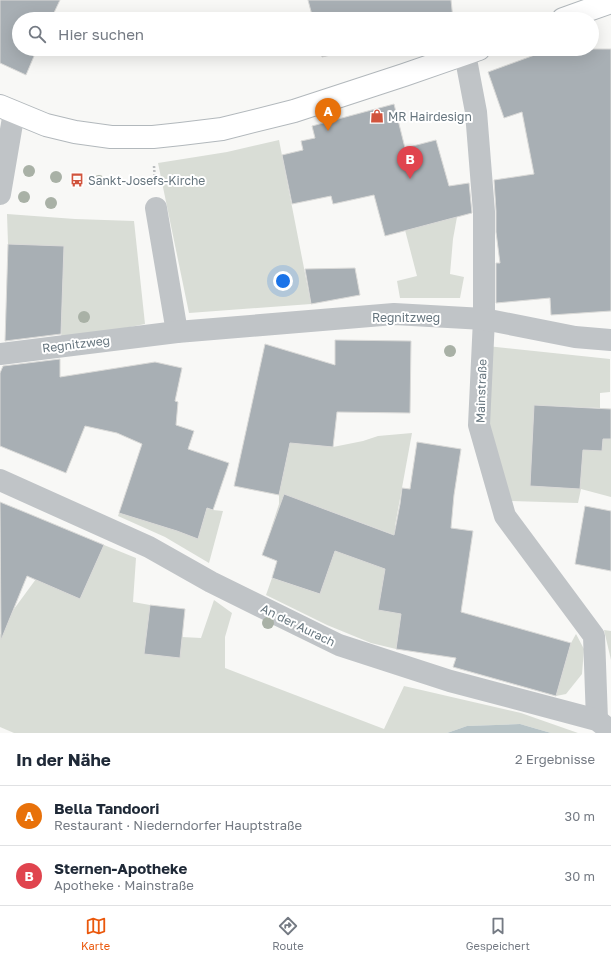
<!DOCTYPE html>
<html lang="de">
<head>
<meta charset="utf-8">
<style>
	body { margin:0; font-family:"Golos Text",sans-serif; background:#f2f2f3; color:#1f2937 }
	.you { position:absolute; left:283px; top:281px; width:14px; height:14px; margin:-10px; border:3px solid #fff; border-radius:50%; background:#1a73e8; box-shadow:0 0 0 6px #1a73e833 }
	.badge { display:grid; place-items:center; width:26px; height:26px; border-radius:50%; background:#ea580c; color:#fff; font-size:13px; font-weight:700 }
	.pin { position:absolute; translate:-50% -33px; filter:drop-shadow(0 1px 2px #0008) }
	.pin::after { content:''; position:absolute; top:21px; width:14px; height:12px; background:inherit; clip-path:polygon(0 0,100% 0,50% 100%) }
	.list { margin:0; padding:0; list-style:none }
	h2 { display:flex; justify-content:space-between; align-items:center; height:52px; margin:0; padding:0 16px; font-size:17px }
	h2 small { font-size:13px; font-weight:400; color:#747a83 }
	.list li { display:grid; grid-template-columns:26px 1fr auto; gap:12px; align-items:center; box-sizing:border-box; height:60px; padding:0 16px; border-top:1px solid #e0e1e3 }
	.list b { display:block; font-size:15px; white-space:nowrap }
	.list p { margin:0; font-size:13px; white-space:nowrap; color:#747a83 }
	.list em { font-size:13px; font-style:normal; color:#747a83 }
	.icon { flex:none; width:22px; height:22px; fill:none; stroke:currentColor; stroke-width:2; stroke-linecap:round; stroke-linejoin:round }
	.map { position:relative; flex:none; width:611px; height:733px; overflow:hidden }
	.search { position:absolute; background:#fff; box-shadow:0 4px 16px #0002; left:12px; right:12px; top:12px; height:44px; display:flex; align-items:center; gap:10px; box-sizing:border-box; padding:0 14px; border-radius:22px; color:#747a83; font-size:15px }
	.sheet { height:172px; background:#fff }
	nav { display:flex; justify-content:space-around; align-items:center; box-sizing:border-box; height:56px; border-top:1px solid #e0e1e3; background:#fff; font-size:11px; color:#747a83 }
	nav a { display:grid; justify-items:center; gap:2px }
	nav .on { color:#ea580c }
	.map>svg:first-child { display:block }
	.green { fill:#d9ddd6; fill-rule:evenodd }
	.water { fill:#b7c3c6 }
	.building { fill:#a8afb4; stroke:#dadad8 }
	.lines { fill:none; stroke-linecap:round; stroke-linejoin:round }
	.secondary-casing { stroke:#b2b8bc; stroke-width:24 }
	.path { stroke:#babdbf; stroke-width:2.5; stroke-dasharray:2 2; stroke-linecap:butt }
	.street { stroke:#c0c4c7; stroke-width:22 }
	.secondary { stroke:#fff; stroke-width:22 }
	.tree { fill:#a9b1a6 }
	.labels { text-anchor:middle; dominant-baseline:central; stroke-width:4; stroke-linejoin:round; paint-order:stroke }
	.poi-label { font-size:12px; fill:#66757e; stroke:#fff; text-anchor:start }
	.street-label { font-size:12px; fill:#66757e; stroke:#fff }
</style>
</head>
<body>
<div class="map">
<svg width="611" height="733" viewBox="0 0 611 733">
	<rect width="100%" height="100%" fill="#f8f8f6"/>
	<g class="green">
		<path d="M 279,140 L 311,304 L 189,313 L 158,163 L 227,152 Z"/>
		<path d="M 7,214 L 75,219 L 134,221 L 145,324 L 61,341 L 64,246 L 8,244 Z"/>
		<path d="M 457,217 L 453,239 L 450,274 L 464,277 L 460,298 L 400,298 L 397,281 L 417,276 L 405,230 Z"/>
		<path d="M 487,346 L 610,359 L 610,392 L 600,393 L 600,408 L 534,405 L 530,486 L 580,489 L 583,450 L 602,451 L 603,439 L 611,439 L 611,497 L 581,489 L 578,503 L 511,501 L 485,409 Z"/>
		<path d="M 294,422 L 312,445 L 333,447 L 363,441 L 378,436 L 412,433 L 395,526 L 414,529 L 385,570 L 378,609 L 401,614 L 396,649 L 371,643 L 327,625 L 266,595 L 272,578 L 320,594 L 334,553 L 271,529 L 279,504 L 279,495 ZM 319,507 L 392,534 L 379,567 Z"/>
		<path d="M 207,508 L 213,510 L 223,511 L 209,563 L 165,537 L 118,516 L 119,513 L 177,531 L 198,539 Z"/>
		<path d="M 104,545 L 136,558 L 133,602 L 150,605 L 145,654 L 180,657 L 182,637 L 201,638 L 214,600 L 232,613 L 225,637 L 225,668 L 384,729 L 404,686 L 521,713 L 578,733 L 551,733 L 520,724 L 467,726 L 447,733 L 14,733 L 0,727 L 0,634 L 2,635 L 14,609 L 36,579 L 80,599 Z"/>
		<path d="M 604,630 L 611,631 L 611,660 Z"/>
		<path d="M 576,634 L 584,649 L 582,674 L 566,694 L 556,696 L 571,643 Z"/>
	</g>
	<path class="water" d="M 520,724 L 551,733 L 447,733 L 467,726 Z"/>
	<g class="building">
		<path d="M 0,0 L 60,0 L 51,19 L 19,19 L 19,49 L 37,49 L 26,75 L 0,63 Z"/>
		<path d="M 308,0 L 451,0 L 453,19 L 313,19 Z"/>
		<path d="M 320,49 L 357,49 L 322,57 Z"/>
		<path d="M 551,49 L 611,49 L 611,311 L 551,315 L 550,298 L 496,303 L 496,263 L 500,263 L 496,232 L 496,211 L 494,180 L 534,174 L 522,112 L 504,118 L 488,72 Z"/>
		<path d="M 394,104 L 405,148 L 436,140 L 449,186 L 469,183 L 472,213 L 385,236 L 374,195 L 333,204 L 331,196 L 292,204 L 282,155 L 303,150 L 301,141 L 315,138 L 312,126 Z"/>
		<path d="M 8,244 L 64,246 L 61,334 L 5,341 Z"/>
		<path d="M 355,268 L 360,295 L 311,304 L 305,269 Z"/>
		<path d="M 335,340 L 411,341 L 410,413 L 337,412 L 333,447 L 290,443 L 279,495 L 234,486 L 265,344 L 335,365 Z"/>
		<path d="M 60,359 L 60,377 L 155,362 L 182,368 L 175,401 L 178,402 L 176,425 L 194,431 L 188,449 L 229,463 L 213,510 L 207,508 L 198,539 L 177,531 L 119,513 L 142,444 L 117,433 L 85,426 L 66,473 L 0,446 L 0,373 L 3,366 Z"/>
		<path d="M 534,405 L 611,409 L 611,439 L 603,439 L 602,451 L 583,450 L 580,489 L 530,486 Z"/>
		<path d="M 417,442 L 461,449 L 454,495 L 451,528 L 473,531 L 461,612 L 571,643 L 556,696 L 453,667 L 456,658 L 396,649 L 401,614 L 378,610 L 385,569 L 335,551 L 320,594 L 272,578 L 277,561 L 262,555 L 284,494 L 394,535 L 400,504 L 402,488 L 410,489 Z"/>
		<path d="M 0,502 L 27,513 L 104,545 L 80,599 L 27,576 L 1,640 Z"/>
		<path d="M 585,506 L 611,511 L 611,571 L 575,564 Z"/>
		<path d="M 150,605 L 185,609 L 180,658 L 144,654 Z"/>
	</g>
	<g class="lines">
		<g class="secondary-casing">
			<g id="secondary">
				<path d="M 563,19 L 611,2"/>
				<path d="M 0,106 L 46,125 L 75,132 L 111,137 L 153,137 L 181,134 L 222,129 L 294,111 L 404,75 L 479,49"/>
			</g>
		</g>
		<path class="path" d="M 154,166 L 155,181"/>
		<g class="street">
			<path d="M 465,54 L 476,112 L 484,212 L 484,319 L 479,425 L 505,516 L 594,636 L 597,720"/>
			<path d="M 0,194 L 14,112"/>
			<path d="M 156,208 L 177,332"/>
			<path d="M 0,354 L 177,332 L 394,314 L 484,319 L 575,337 L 611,340"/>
			<path d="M 0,480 L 149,547 L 211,582 L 339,645 L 450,681 L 597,720 L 611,731"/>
		</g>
		<use href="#secondary" class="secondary"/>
	</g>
	<g class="tree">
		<circle cx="29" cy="171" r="6"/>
		<circle cx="56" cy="177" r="6"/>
		<circle cx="99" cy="181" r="6"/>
		<circle cx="24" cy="197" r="6"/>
		<circle cx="51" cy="203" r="6"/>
		<circle cx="84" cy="317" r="6"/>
		<circle cx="450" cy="351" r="6"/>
		<circle cx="268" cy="623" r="6"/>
	</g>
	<defs>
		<g id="shop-bare" transform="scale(1.08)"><path d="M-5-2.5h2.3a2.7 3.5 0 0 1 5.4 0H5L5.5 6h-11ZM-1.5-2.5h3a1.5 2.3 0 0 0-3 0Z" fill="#d1543d" stroke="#fff" stroke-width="2.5" paint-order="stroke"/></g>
		<g id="bus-bare" transform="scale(1.08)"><path d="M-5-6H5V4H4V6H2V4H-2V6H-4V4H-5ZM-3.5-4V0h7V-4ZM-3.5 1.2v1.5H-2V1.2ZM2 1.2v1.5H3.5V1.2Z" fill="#d1543d" stroke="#fff" stroke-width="2.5" paint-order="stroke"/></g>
	</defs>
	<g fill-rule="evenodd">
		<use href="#shop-bare" x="377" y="116"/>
		<use href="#bus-bare" x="77" y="180"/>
	</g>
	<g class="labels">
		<g class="poi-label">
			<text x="388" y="116">MR Hairdesign</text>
			<text x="88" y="180">Sankt-Josefs-Kirche</text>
		</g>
		<g class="street-label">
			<text x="406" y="317">Regnitzweg</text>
			<text transform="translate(76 344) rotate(-7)">Regnitzweg</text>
			<text transform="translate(481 391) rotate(-88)">Mainstraße</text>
			<text transform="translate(298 625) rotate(26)">An der Aurach</text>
		</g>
	</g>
</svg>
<div class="you"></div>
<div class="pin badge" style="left:328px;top:131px;background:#e8710a">A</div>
<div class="pin badge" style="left:410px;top:179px;background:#e0444e">B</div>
<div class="search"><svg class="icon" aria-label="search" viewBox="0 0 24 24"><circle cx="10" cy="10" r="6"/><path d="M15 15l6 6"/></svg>Hier suchen</div>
</div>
<section class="sheet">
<h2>In der Nähe<small>2 Ergebnisse</small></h2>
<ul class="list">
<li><span class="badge" style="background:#e8710a">A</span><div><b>Bella Tandoori</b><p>Restaurant · Niederndorfer Hauptstraße</p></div><em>30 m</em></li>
<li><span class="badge" style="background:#e0444e">B</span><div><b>Sternen-Apotheke</b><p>Apotheke · Mainstraße</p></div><em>30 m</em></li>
</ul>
</section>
<nav>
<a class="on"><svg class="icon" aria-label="map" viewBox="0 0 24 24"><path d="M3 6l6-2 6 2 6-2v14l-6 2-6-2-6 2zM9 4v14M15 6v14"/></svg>Karte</a>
<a><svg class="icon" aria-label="directions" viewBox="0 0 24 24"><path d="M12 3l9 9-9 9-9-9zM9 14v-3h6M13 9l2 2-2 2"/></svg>Route</a>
<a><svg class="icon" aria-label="saved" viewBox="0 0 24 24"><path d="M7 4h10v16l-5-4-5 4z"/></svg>Gespeichert</a>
</nav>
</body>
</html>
